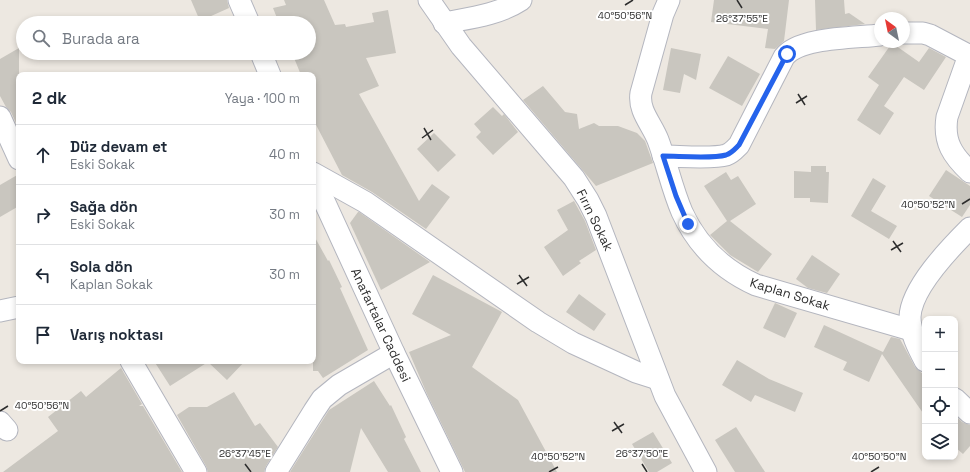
<!DOCTYPE html>
<html lang="tr">
<head>
<meta charset="utf-8">
<style>
	body { margin:0; font-family:"Space Grotesk",sans-serif; background:#f6f6f7; color:#1f2937 }
	.controls { position:absolute; right:12px; bottom:12px; display:grid; overflow:hidden; border-radius:8px; box-shadow:0 2px 6px #0003 }
	.controls button { width:36px; height:36px; display:grid; place-items:center; padding:0; border:0; border-bottom:1px solid #e0e1e3; background:#fff; color:#1f2937; font:20px sans-serif }
	.compass { position:absolute; left:874px; top:12px; width:36px; height:36px; border-radius:50%; background:#fff; box-shadow:0 2px 6px #0003; rotate:327deg }
	.stop { position:absolute; width:12px; height:12px; margin:-9px; border:3px solid #2563eb; border-radius:50%; background:#fff }
	.stop.end { background:#2563eb; border-color:#fff; box-shadow:0 1px 4px #0008 }
	.list { margin:0; padding:0; list-style:none }
	h2 { display:flex; justify-content:space-between; align-items:center; height:52px; margin:0; padding:0 16px; font-size:17px }
	h2 small { font-size:13px; font-weight:400; color:#747a83 }
	.list li { display:grid; grid-template-columns:26px 1fr auto; gap:12px; align-items:center; box-sizing:border-box; height:60px; padding:0 16px; border-top:1px solid #e0e1e3 }
	.list b { display:block; font-size:15px; white-space:nowrap }
	.list p { margin:0; font-size:13px; white-space:nowrap; color:#747a83 }
	.list em { font-size:13px; font-style:normal; color:#747a83 }
	.icon { flex:none; width:22px; height:22px; fill:none; stroke:currentColor; stroke-width:2; stroke-linecap:round; stroke-linejoin:round }
	.map { position:relative; flex:none; width:970px; height:472px; overflow:hidden }
	.search { position:absolute; background:#fff; box-shadow:0 2px 6px #0003; left:16px; top:16px; width:300px; height:44px; display:flex; align-items:center; gap:10px; box-sizing:border-box; padding:0 14px; border-radius:22px; color:#747a83; font-size:15px }
	.panel { position:absolute; background:#fff; box-shadow:0 2px 6px #0003; left:16px; top:72px; width:300px; height:292px; border-radius:8px }
	.map>svg:first-child { display:block }
	.building { fill:#c9c6bf }
	.lines { fill:none; stroke-linecap:round; stroke-linejoin:round }
	.minor-casing { stroke:#b4b6bf; stroke-width:23 }
	.minor { stroke:#fff; stroke-width:21 }
	.route { stroke:#2563eb; stroke-width:5 }
	.ticks { fill:none; stroke:#2d2d2d; stroke-width:1.5 }
	.labels { text-anchor:middle; dominant-baseline:central; stroke-width:4; stroke-linejoin:round; paint-order:stroke }
	.street-label { font-size:13px; fill:#2d2d2d; stroke:#fff }
	.ticks-label { font-size:10px; text-anchor:middle; fill:#2d2d2d; stroke:#fff; stroke-width:4; stroke-linejoin:round; paint-order:stroke }
</style>
</head>
<body>
<div class="map">
<svg width="970" height="472" viewBox="0 0 970 472">
	<rect width="100%" height="100%" fill="#ede8e1"/>
	<g class="building">
		<path d="M 191,0 L 227,0 L 229,8 L 200,21 Z"/>
		<path d="M 284,0 L 324,0 L 335,25 L 345,24 L 346,27 L 374,22 L 372,13 L 388,10 L 396,53 L 366,58 L 379,86 L 359,94 L 419,201 L 432,184 L 450,197 L 426,229 L 372,192 L 342,175 L 313,119 L 313,75 L 301,75 L 292,53 L 309,53 L 309,23 L 279,23 L 273,8 L 286,5 Z"/>
		<path d="M 714,0 L 789,0 L 784,41 L 775,49 L 765,48 L 768,29 L 711,22 Z"/>
		<path d="M 815,0 L 844,0 L 845,14 L 849,13 L 865,24 L 816,30 Z"/>
		<path d="M 892,43 L 919,62 L 929,48 L 946,57 L 924,90 L 904,77 L 884,106 L 894,113 L 880,135 L 857,120 L 879,85 L 868,77 Z"/>
		<path d="M 19,48 L 19,130 L 11,112 L 6,107 L 0,96 L 0,59 Z"/>
		<path d="M 671,48 L 701,54 L 696,80 L 684,74 L 680,93 L 663,90 Z"/>
		<path d="M 728,56 L 760,74 L 742,106 L 709,88 Z"/>
		<path d="M 543,86 L 565,112 L 577,114 L 579,129 L 594,123 L 599,126 L 618,126 L 637,133 L 645,141 L 653,163 L 596,186 L 523,100 Z"/>
		<path d="M 493,107 L 502,116 L 504,114 L 518,132 L 493,155 L 476,137 L 481,132 L 474,124 Z"/>
		<path d="M 434,133 L 456,155 L 438,172 L 417,149 Z"/>
		<path d="M 811,166 L 826,166 L 826,172 L 829,172 L 828,203 L 810,202 L 810,198 L 794,198 L 794,171 L 811,172 Z"/>
		<path d="M 946,170 L 970,186 L 970,205 L 962,217 L 929,196 Z"/>
		<path d="M 726,172 L 731,180 L 738,176 L 756,204 L 730,221 L 772,254 L 758,272 L 730,255 L 710,235 L 727,221 L 704,186 Z"/>
		<path d="M 19,174 L 19,206 L 0,217 L 0,185 Z"/>
		<path d="M 873,178 L 886,186 L 871,211 L 897,226 L 889,239 L 851,216 Z"/>
		<path d="M 574,201 L 585,221 L 596,250 L 579,261 L 581,263 L 563,276 L 544,247 L 568,230 L 557,210 Z"/>
		<path d="M 358,212 L 359,212 L 430,262 L 381,290 L 350,223 Z"/>
		<path d="M 313,234 L 328,261 L 329,260 L 342,287 L 340,288 L 368,350 L 323,378 L 318,371 L 313,371 Z"/>
		<path d="M 812,255 L 840,274 L 827,293 L 808,288 L 796,279 Z"/>
		<path d="M 433,275 L 502,312 L 472,367 L 518,400 L 557,472 L 465,472 L 427,394 L 409,352 L 451,335 L 412,314 Z"/>
		<path d="M 579,294 L 606,314 L 594,331 L 566,312 Z"/>
		<path d="M 775,303 L 797,313 L 785,338 L 763,328 Z"/>
		<path d="M 824,325 L 883,352 L 891,337 L 900,339 L 915,367 L 925,376 L 925,416 L 882,354 L 869,382 L 843,370 L 847,362 L 814,347 Z"/>
		<path d="M 737,360 L 769,379 L 803,393 L 795,412 L 755,395 L 751,402 L 722,385 Z"/>
		<path d="M 154,361 L 245,361 L 227,380 L 208,362 L 170,386 Z"/>
		<path d="M 121,368 L 142,404 L 139,406 L 143,406 L 182,472 L 3,472 L 58,431 L 48,417 L 81,391 L 86,397 Z"/>
		<path d="M 374,381 L 390,406 L 391,405 L 406,437 L 404,439 L 421,472 L 388,472 L 361,428 L 350,472 L 290,472 L 329,410 Z"/>
		<path d="M 234,392 L 255,426 L 260,423 L 278,447 L 266,466 L 264,472 L 208,472 L 206,466 L 177,415 L 189,407 L 207,407 Z"/>
		<path d="M 955,415 L 962,422 L 970,425 L 970,446 L 963,454 L 955,447 Z"/>
		<path d="M 736,427 L 765,472 L 735,472 L 715,440 Z"/>
		<path d="M 653,432 L 672,463 L 657,472 L 649,472 L 632,444 Z"/>
	</g>
	<g class="lines">
		<g class="minor-casing">
			<g id="minor">
				<path d="M 239,0 L 249,23"/>
				<path d="M 429,0 L 461,46 L 574,178 L 588,200 L 596,216 L 665,396 L 706,472"/>
				<path d="M 669,0 L 663,14 L 641,93 C 638,111 652,124 658,140 C 667,164 672,189 682,212 C 697,245 723,270 756,285 L 911,330"/>
				<path d="M 444,23 C 470,18 498,15 521,0"/>
				<path d="M 904,33 L 923,33 L 930,35 L 970,56"/>
				<path d="M 261,53 L 270,75"/>
				<path d="M 969,55 L 947,117 C 943,142 953,156 970,172"/>
				<path d="M 0,117 L 19,159"/>
				<path d="M 663,156 C 679,156 713,159 726,155 C 732,153 735,149 739,145 L 784,57 C 799,37 855,38 880,35"/>
				<path d="M 313,173 L 365,202 L 538,322 L 573,343 L 636,372 L 658,379"/>
				<path d="M 313,177 L 394,353 L 452,472"/>
				<path d="M 0,311 L 19,307"/>
				<path d="M 131,361 L 196,472"/>
				<path d="M 925,361 C 918,348 910,332 910,317 C 911,288 950,248 970,228"/>
				<path d="M 955,399 L 970,413"/>
				<path d="M 0,422 L 7,430"/>
				<path d="M 276,472 L 314,411 L 322,399 L 339,385 L 394,353"/>
			</g>
		</g>
		<use href="#minor" class="minor"/>
	</g>
	<g class="lines">
		<path class="route" d="M 688,224 L 676,196 L 663,156 C 679,156 712,159 726,155 C 732,153 735,149 739,145 L 787,54"/>
	</g>
	<path class="ticks" d="M 737,0 L 742,8M 625,5 L 633,0M 798,94 L 805,105M 796,103 L 807,96M 424,128 L 431,140M 422,138 L 433,130M 962,204 L 970,199M 893,241 L 901,252M 891,250 L 903,243M 519,275 L 527,286M 517,284 L 529,277M 0,411 L 8,406M 614,422 L 622,433M 612,431 L 624,424M 245,464 L 251,472M 642,464 L 647,472M 549,472 L 558,467M 871,472 L 879,467"/>
	<g class="labels">
		<g class="street-label">
			<text transform="translate(595 220) rotate(64)">Fırın Sokak</text>
			<text transform="translate(790 294) rotate(17)">Kaplan Sokak</text>
			<text transform="translate(381 325) rotate(65)">Anafartalar Caddesi</text>
		</g>
	</g>
	<g class="ticks-label">
		<text x="625" y="19">40°50'56"N</text>
		<text x="742" y="22">26°37'55"E</text>
		<text x="928" y="208">40°50'52"N</text>
		<text x="42" y="409">40°50'56"N</text>
		<text x="245" y="457">26°37'45"E</text>
		<text x="642" y="457">26°37'50"E</text>
		<text x="558" y="460">40°50'52"N</text>
		<text x="879" y="460">40°50'50"N</text>
	</g>
</svg>
<div class="controls">
<button>+</button>
<button>−</button>
<button><svg class="icon" aria-label="locate" viewBox="0 0 24 24"><circle cx="12" cy="12" r="6"/><path d="M12 2v4M12 18v4M2 12h4M18 12h4"/></svg></button>
<button><svg class="icon" aria-label="layers" viewBox="0 0 24 24"><path d="M12 4l9 5-9 5-9-5zM3 14l9 5 9-5"/></svg></button>
</div>
<svg class="compass" viewBox="-18 -18 36 36"><path d="M0-13l5 13h-10z" fill="#e53935"/><path d="M0 13l5-13h-10z" fill="#747a83"/></svg>
<div class="stop" style="left:787px;top:54px"></div>
<div class="stop end" style="left:688px;top:224px"></div>
<div class="search"><svg class="icon" aria-label="search" viewBox="0 0 24 24"><circle cx="10" cy="10" r="6"/><path d="M15 15l6 6"/></svg>Burada ara</div>
<section class="panel">
<h2>2 dk<small>Yaya · 100 m</small></h2>
<ul class="list">
<li><svg class="icon" aria-label="ahead" viewBox="0 0 24 24"><path d="M12 20V5M6 11l6-6 6 6"/></svg><div><b>Düz devam et</b><p>Eski Sokak</p></div><em>40 m</em></li>
<li><svg class="icon" aria-label="right" viewBox="0 0 24 24"><path d="M7 20v-9h11M14 6l5 5-5 5"/></svg><div><b>Sağa dön</b><p>Eski Sokak</p></div><em>30 m</em></li>
<li><svg class="icon" aria-label="left" viewBox="0 0 24 24"><path d="M17 20v-9H6M10 6l-5 5 5 5"/></svg><div><b>Sola dön</b><p>Kaplan Sokak</p></div><em>30 m</em></li>
<li><svg class="icon" aria-label="arrive" viewBox="0 0 24 24"><path d="M6 21V4h12l-3 4 3 4H6"/></svg><div><b>Varış noktası</b></div></li>
</ul>
</section>
</div>
</body>
</html>
